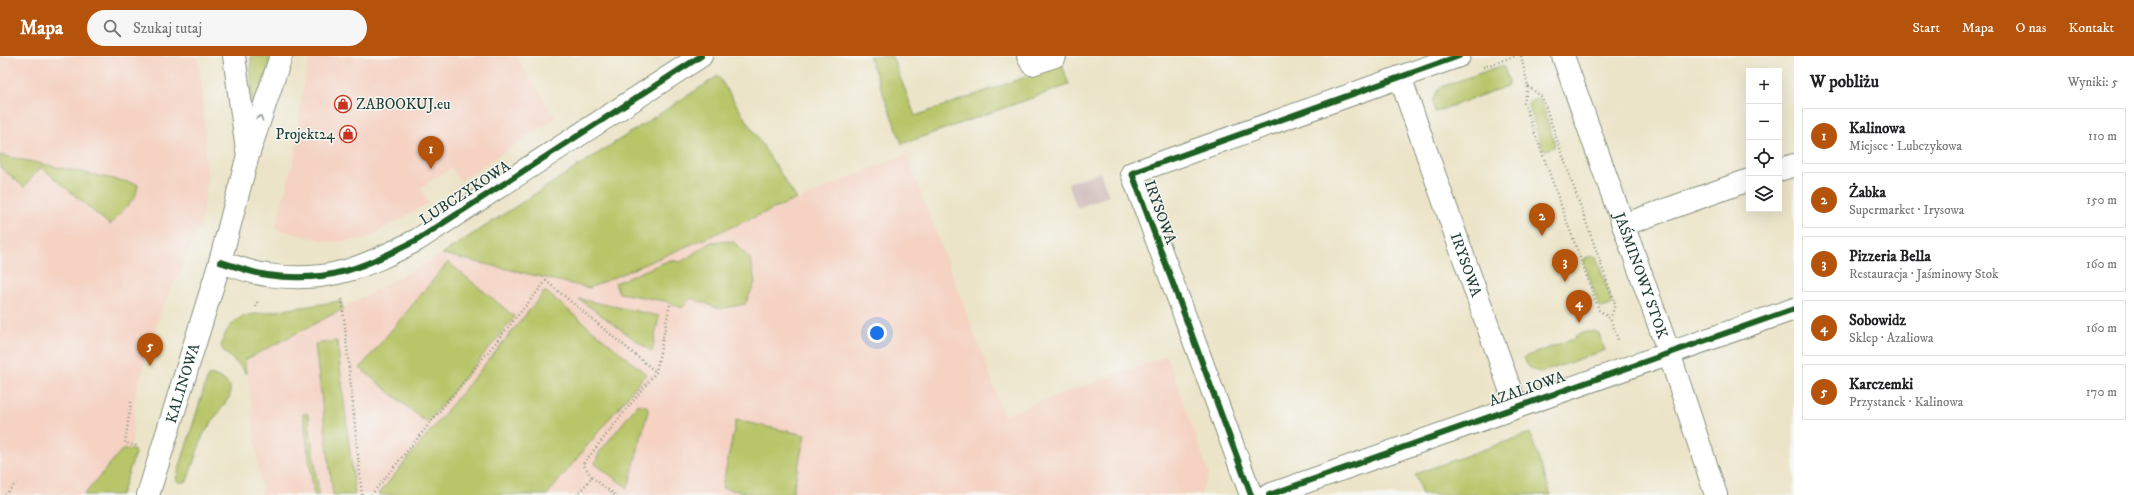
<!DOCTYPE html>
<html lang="pl">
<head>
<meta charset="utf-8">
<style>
	body { margin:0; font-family:"IM FELL DW Pica",serif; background:#f6f6f6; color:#202124 }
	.controls { position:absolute; right:12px; top:12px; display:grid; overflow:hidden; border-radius:0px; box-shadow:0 4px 16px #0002 }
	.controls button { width:36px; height:36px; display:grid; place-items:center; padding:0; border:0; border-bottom:1px solid #e0e0e0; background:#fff; color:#202124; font:20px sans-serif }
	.you { position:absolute; left:877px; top:277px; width:14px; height:14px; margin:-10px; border:3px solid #fff; border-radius:50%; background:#1a73e8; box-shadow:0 0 0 6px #1a73e833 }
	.badge { display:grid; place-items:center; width:26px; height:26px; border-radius:50%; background:#b45309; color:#fff; font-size:13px; font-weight:700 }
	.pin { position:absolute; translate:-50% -33px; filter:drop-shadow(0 1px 2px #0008) }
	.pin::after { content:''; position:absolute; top:21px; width:14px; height:12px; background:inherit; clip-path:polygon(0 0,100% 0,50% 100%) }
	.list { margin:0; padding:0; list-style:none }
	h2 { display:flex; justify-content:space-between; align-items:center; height:52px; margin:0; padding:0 16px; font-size:17px }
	h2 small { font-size:13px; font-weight:400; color:#757577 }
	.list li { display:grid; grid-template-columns:26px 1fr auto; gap:12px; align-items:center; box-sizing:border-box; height:56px; margin:0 8px 8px; padding:0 8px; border:1px solid #e0e0e0; border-radius:0px }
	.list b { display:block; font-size:15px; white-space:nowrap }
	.list p { margin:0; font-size:13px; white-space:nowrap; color:#757577 }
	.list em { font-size:13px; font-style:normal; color:#757577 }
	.icon { flex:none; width:22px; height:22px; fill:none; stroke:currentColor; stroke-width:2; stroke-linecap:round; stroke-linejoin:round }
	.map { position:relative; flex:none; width:1794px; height:439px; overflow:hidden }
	header { display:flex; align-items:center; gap:24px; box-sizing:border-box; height:56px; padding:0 20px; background:#b45309; color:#fff }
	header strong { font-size:19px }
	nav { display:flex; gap:22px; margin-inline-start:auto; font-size:14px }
	.search { width:280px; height:36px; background:#f6f6f6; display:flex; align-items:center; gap:10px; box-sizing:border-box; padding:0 14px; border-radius:22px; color:#757577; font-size:15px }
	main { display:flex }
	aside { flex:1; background:#fff }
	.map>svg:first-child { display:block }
	.built { fill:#f5d2c2 }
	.industrial { fill:#d1bfbd }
	.green { fill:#b8c567; stroke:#6c814e }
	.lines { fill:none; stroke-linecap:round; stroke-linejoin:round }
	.minor-casing { stroke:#86907e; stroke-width:24 }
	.path { stroke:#86907e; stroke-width:2.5; stroke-dasharray:1 3; stroke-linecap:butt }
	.minor { stroke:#fff; stroke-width:22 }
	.cycleway-casing { stroke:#f6f6f2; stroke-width:8 }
	.cycleway { stroke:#1b5e20; stroke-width:6 }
	.oneway { stroke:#8f9e9a }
	.labels { text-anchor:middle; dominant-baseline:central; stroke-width:3; stroke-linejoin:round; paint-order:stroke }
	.poi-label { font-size:15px; fill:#1f3d34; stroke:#f6f6f2; text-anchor:start }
	.street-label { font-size:15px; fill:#1f3d34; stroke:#f6f6f2 }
</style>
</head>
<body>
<header>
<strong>Mapa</strong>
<div class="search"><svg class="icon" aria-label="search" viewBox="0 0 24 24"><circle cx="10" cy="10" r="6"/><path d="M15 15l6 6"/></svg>Szukaj tutaj</div>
<nav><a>Start</a><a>Mapa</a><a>O nas</a><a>Kontakt</a></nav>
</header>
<main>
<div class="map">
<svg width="1794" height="439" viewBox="0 0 1794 439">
	<rect width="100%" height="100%" fill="#f6f6f2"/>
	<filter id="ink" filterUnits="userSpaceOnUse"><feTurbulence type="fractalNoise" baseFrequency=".025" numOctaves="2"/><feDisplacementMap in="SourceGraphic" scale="8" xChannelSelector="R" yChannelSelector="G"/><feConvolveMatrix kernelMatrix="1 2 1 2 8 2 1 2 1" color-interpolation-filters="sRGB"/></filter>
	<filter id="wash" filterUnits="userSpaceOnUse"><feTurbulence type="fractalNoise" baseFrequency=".012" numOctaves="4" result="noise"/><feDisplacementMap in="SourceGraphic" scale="16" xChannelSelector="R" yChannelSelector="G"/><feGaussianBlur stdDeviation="0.9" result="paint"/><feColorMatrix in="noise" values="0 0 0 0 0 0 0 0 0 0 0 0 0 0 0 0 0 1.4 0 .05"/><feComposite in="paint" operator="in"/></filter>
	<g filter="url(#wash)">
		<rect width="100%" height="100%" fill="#ece4c8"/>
		<g class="built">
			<path d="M 0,0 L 198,0 L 203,42 L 207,124 L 201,168 L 160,257 L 136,335 L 131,396 L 117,439 L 0,439 Z"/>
			<path d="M 311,0 L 516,0 L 556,62 L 460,125 L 451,112 L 420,132 L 429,147 L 364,184 L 329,186 L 275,173 L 294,103 L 304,23 Z"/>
			<path d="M 906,98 L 991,321 L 1003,359 L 1167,300 L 1209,418 L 1200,439 L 262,439 L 246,305 L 442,198 L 589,232 Z"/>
		</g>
		<path class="industrial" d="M 1100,116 L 1109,140 L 1077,152 L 1068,127 Z"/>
		<g class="green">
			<path d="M 251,0 L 270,0 L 257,74 L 251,46 Z"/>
			<path d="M 869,0 L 892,0 L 915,60 L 1062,8 L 1069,29 L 902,88 Z"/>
			<path d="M 1503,9 L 1509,25 L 1507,30 L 1435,56 C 1432,46 1433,39 1441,31 Z"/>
			<path d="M 718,20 L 797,143 L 589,232 L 442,198 Z"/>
			<path d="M 1537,43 L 1541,45 L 1555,88 L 1554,91 L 1546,94 L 1543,93 L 1528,49 L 1530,46 Z"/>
			<path d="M 0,99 L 137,128 L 138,130 L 135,141 L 110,169 L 41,111 L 24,131 L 0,111 Z"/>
			<path d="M 733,185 L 751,204 L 755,227 L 745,248 L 720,253 L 691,242 L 682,252 L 665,245 L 619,237 L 615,227 L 670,204 L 681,206 L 711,186 Z"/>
			<path d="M 1592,200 L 1596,201 L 1612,246 L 1610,249 L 1602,252 L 1599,250 L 1584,206 L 1585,202 Z"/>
			<path d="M 448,206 L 515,261 L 427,367 L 360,312 Z"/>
			<path d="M 545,235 L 646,318 L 547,439 L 378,439 Z"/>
			<path d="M 579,243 L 659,260 L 652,296 Z"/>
			<path d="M 341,245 L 343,253 L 245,304 L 246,318 C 239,306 228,302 221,291 C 224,276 230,268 243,260 Z"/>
			<path d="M 1595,275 L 1599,278 L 1605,294 L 1543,316 C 1532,316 1527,311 1524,301 L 1576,282 L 1575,280 L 1586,276 Z"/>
			<path d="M 337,285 L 355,439 L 333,439 L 315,288 Z"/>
			<path d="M 214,319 L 225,325 L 230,330 L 230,340 L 203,379 L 187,425 L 179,427 L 176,423 L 208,320 Z"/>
			<path d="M 638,348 L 649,351 L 628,432 L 595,408 L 599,397 Z"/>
			<path d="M 303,358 L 308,358 L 319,439 L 314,439 Z"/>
			<path d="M 736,364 L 805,379 L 792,439 L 758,439 L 722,432 Z"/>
			<path d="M 1530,377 L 1551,439 L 1422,439 L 1415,418 Z"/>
			<path d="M 126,393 L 134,394 L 135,398 L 121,439 L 84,439 L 120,396 Z"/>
		</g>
	</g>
	<g filter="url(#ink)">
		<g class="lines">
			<g class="minor-casing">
				<g id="minor">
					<path d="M 234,0 L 247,94"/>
					<path d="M 1028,0 L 1032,8 L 1055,0"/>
					<path id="s1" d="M 1563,0 L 1669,297 L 1716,439"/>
					<path id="s2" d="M 1400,21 L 1516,350"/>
					<path d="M 1779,114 L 1794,109"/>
					<path d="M 1623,169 L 1749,124"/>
					<path d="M 220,206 C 235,210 251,217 267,219 C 328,228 365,211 417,184 L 701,0"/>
					<path id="s3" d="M 148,439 L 220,206 L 248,99 L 281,0"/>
					<path d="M 1251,439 L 1132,117 L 1459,0"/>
					<path d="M 1269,439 L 1794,253"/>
				</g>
			</g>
			<g class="path">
				<path d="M 1521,0 L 1528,30 L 1524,47 L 1599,254 L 1610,262 L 1619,286"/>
				<path d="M 1483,11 L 1515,0"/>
				<path d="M 1528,30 L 1542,41 L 1615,248 L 1611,262"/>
				<path d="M 342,243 L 362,439"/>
				<path d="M 256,251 L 258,244"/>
				<path d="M 131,346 L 125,387 L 137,390"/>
				<path d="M 592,421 L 615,439"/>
				<path d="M 5,439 L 16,427"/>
				<path d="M 371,439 L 546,225 L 656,316"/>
				<path d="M 577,439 L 592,421 L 583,408 L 656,316 L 670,248"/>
			</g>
			<use href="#minor" class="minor"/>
			<g class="cycleway-casing">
				<g id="cycleway">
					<path d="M 220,206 C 235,210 251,217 267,219 C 328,228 365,211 417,184 L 701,0"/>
					<path d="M 1251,439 L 1132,117 L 1459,0"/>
					<path d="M 1269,439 L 1794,253"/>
				</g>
			</g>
			<use href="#cycleway" class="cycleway"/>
		</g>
		<defs><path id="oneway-chevron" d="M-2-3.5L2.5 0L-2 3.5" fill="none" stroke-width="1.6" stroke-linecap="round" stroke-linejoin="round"/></defs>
		<use class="oneway" href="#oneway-chevron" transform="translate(260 62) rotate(-71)"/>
	</g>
	<defs>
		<g id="shop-ring" transform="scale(0.9)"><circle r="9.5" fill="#f6f6f2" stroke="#c8321e" stroke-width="1.5"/><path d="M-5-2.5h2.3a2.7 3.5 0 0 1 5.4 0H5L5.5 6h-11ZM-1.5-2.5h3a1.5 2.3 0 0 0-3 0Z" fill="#c8321e"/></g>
	</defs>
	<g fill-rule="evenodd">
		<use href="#shop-ring" x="343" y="48"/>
		<use href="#shop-ring" x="348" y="78"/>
	</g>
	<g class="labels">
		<g class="poi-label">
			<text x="356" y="48">ZABOOKUJ.eu</text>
			<text x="335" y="78" text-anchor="end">Projekt24</text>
		</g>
		<g class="street-label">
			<text transform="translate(465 137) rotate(-33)">LUBCZYKOWA</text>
			<text transform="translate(1160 156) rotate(70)">IRYSOWA</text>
			<text stroke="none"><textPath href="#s2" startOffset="199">IRYSOWA</textPath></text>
			<text stroke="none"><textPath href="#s1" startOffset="233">JAŚMINOWY STOK</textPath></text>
			<text stroke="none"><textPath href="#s3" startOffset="117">KALINOWA</textPath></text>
			<text transform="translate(1527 333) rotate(-19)">AZALIOWA</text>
		</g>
	</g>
</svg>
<div class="controls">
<button>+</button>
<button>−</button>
<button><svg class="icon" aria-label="locate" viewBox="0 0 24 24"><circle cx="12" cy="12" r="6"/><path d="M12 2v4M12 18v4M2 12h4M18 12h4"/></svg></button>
<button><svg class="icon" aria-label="layers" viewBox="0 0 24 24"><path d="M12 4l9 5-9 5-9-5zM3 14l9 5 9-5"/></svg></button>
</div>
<div class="you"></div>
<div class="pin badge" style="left:431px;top:113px">1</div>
<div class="pin badge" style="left:1542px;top:180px">2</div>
<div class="pin badge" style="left:1565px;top:226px">3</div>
<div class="pin badge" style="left:1579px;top:267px">4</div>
<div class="pin badge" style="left:150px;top:310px">5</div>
</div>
<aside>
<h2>W pobliżu<small>Wyniki: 5</small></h2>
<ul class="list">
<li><span class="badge">1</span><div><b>Kalinowa</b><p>Miejsce · Lubczykowa</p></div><em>110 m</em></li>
<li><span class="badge">2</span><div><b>Żabka</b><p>Supermarket · Irysowa</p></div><em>150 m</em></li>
<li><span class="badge">3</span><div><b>Pizzeria Bella</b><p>Restauracja · Jaśminowy Stok</p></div><em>160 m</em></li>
<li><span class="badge">4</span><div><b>Sobowidz</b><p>Sklep · Azaliowa</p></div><em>160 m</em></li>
<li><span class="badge">5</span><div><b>Karczemki</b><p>Przystanek · Kalinowa</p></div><em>170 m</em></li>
</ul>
</aside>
</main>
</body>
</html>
